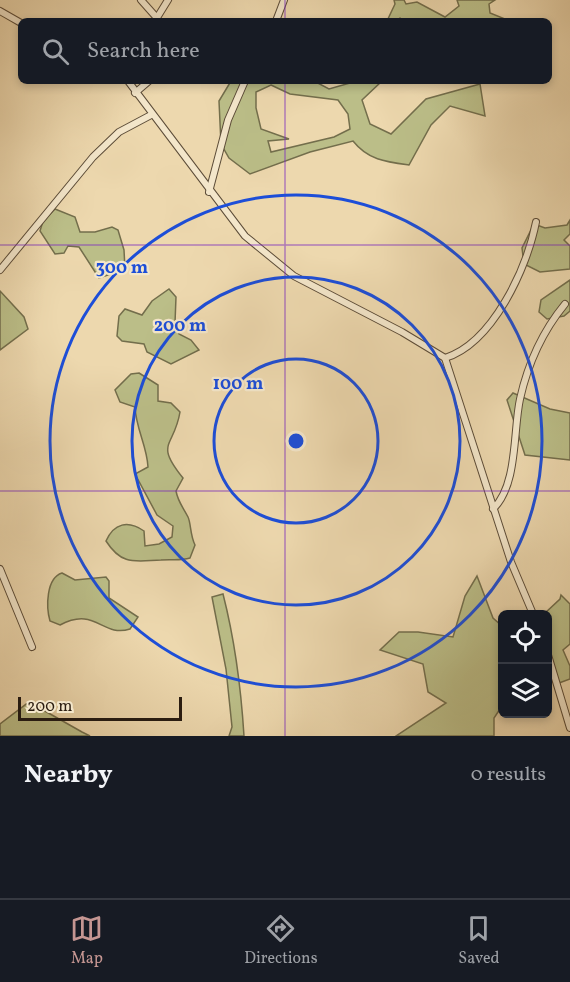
<!DOCTYPE html>
<html lang="en">
<head>
<meta charset="utf-8">
<style>
	body { margin:0; font-family:Vollkorn,serif; background:#20242c; color:#f1f3f6 }
	.controls { position:absolute; right:18px; bottom:18px; display:grid; overflow:hidden; border-radius:9px; box-shadow:0 3px 9px #0003 }
	.controls button { width:54px; height:54px; display:grid; place-items:center; padding:0; border:0; border-bottom:2px solid #363941; background:#171b24; color:#f1f3f6; font:30px sans-serif }
	.scale { position:absolute; left:18px; bottom:15px; width:164px; box-sizing:border-box; padding-left:6px; border:3px solid #2b1d11; border-top:0; font-size:16px; line-height:21px; white-space:nowrap; color:#2b1d11; -webkit-text-stroke:4px #f3e6ca; paint-order:stroke }
	.list { margin:0; padding:0; list-style:none }
	h2 { display:flex; justify-content:space-between; align-items:center; height:78px; margin:0; padding:0 24px; font-size:26px }
	h2 small { font-size:20px; font-weight:400; color:#9ea1a6 }
	.icon { flex:none; width:33px; height:33px; fill:none; stroke:currentColor; stroke-width:2; stroke-linecap:round; stroke-linejoin:round }
	.map { position:relative; flex:none; width:570px; height:736px; overflow:hidden }
	.search { position:absolute; background:#171b24; box-shadow:0 3px 9px #0003; left:18px; right:18px; top:18px; height:66px; display:flex; align-items:center; gap:15px; box-sizing:border-box; padding:0 21px; border-radius:9px; color:#9ea1a6; font-size:22px }
	.sheet { height:162px; background:#171b24 }
	nav { display:flex; justify-content:space-around; align-items:center; box-sizing:border-box; height:84px; border-top:2px solid #363941; background:#171b24; font-size:16px; color:#9ea1a6 }
	nav a { display:grid; justify-items:center; gap:3px }
	nav .on { color:#c59692 }
	.map>svg:first-child { display:block }
	.green { fill:#bbbe88; stroke:#736e4c; stroke-width:1.5; fill-rule:evenodd }
	.lines { fill:none; stroke-linecap:round; stroke-linejoin:round }
	.minor-casing { stroke:#5c4c38; stroke-width:8 }
	.minor { stroke:#f3e6ca; stroke-width:6 }
	.grid { fill:none; stroke:#7b2cbf; stroke-width:1.5; stroke-opacity:0.55 }
	.ring { fill:none; stroke:#1d4ed8; stroke-width:3 }
	.centre { fill:#1d4ed8; stroke:#f3e6ca; stroke-width:3 }
	.ring-label { font-size:18px; text-anchor:middle; font-weight:bold; fill:#1d4ed8; stroke:#f3e6ca; stroke-width:4.5; stroke-linejoin:round; paint-order:stroke }
</style>
</head>
<body>
<div class="map">
<svg width="570" height="736" viewBox="0 0 570 736">
	<rect width="100%" height="100%" fill="#edd8ae"/>
	<filter id="stains"><feTurbulence type="fractalNoise" baseFrequency=".00333" numOctaves="4"/><feColorMatrix values="0 0 0 0 .2 0 0 0 0 .09 0 0 0 0 .02 0 0 0 .5 -.17"/></filter>
	<radialGradient id="worn" r=".72"><stop offset=".6" stop-color="#630" stop-opacity="0"/><stop offset="1" stop-color="#630" stop-opacity=".3"/></radialGradient>
	<g class="green">
		<path d="M 394,0 L 404,0 L 406,4 L 417,2 L 445,17 L 459,6 L 457,0 L 495,0 L 489,4 L 490,13 L 510,21 L 403,21 L 400,18 L 397,21 L 387,21 L 395,4 Z"/>
		<path d="M 231,81 L 314,81 L 329,89 L 357,81 L 382,81 L 362,100 L 370,124 L 391,134 L 426,99 L 480,84 L 485,116 L 450,106 L 431,125 L 409,165 C 386,162 368,160 353,141 L 310,152 L 250,174 L 229,158 L 221,144 L 219,101 ZM 271,85 L 290,94 L 338,100 L 348,114 L 350,129 L 334,137 L 271,152 L 268,141 L 289,139 L 261,129 L 256,108 L 256,92 Z"/>
		<path d="M 55,209 L 75,217 L 80,232 L 95,232 L 112,227 L 118,230 L 124,250 L 125,269 L 99,278 L 79,247 L 68,246 L 64,253 L 55,254 L 40,231 L 43,221 Z"/>
		<path d="M 570,220 L 570,234 L 564,240 L 570,246 L 570,269 L 540,272 L 524,264 L 522,248 L 534,224 L 545,228 L 567,225 Z"/>
		<path d="M 570,280 L 570,311 L 564,316 L 547,319 L 539,312 L 541,300 Z"/>
		<path d="M 169,289 L 176,297 L 175,323 L 179,334 L 191,340 L 199,350 L 171,364 L 147,352 L 144,344 L 122,341 L 117,336 L 119,316 L 125,309 L 142,315 L 152,301 Z"/>
		<path d="M 0,291 L 24,317 L 28,329 L 0,350 Z"/>
		<path d="M 139,373 L 158,385 L 158,401 L 171,403 L 180,412 C 174,448 154,442 183,478 L 176,491 C 178,502 183,507 188,517 C 191,523 190,535 195,545 L 190,558 C 180,561 172,559 161,560 C 135,561 122,566 106,541 C 114,523 128,520 144,531 L 145,546 L 159,544 L 172,537 L 173,526 L 157,515 L 135,474 L 148,467 C 147,446 136,429 135,407 L 120,402 L 115,390 L 131,374 Z"/>
		<path d="M 513,393 L 550,409 L 570,413 L 570,460 L 525,455 L 507,400 Z"/>
		<path d="M 62,573 L 75,580 L 106,577 L 109,581 L 109,598 L 138,617 L 130,629 C 102,638 96,606 60,625 L 50,621 C 46,607 46,578 62,573 Z"/>
		<path d="M 477,576 L 493,618 L 502,626 L 502,666 L 500,674 L 502,706 L 494,718 L 494,736 L 396,736 L 446,703 L 428,692 L 423,664 L 380,650 L 399,632 L 418,632 L 453,637 L 465,596 Z"/>
		<path d="M 223,594 C 235,641 241,688 244,736 L 229,736 L 232,727 L 226,669 L 212,597 Z"/>
		<path d="M 561,595 L 570,604 L 570,644 L 563,650 L 570,666 L 570,679 L 559,683 L 548,661 L 548,614 L 544,614 L 560,599 Z"/>
		<path d="M 29,702 L 82,732 L 90,736 L 0,736 L 0,724 Z"/>
	</g>
	<g class="lines">
		<g class="minor-casing">
			<g id="minor">
				<path d="M 141,0 L 157,18"/>
				<path d="M 0,11 L 21,23"/>
				<path d="M 155,21 L 168,0"/>
				<path d="M 276,21 L 284,0"/>
				<path d="M 128,81 L 245,236 L 294,276 L 402,332 L 445,358 L 511,562 L 533,614"/>
				<path d="M 135,93 L 149,81"/>
				<path d="M 209,192 L 228,120 L 245,81"/>
				<path d="M 0,270 L 93,157 L 119,132 L 151,115"/>
				<path d="M 445,358 C 493,343 527,268 536,222"/>
				<path d="M 493,509 C 518,485 513,431 520,399 C 528,363 542,332 565,304"/>
				<path d="M 0,569 L 32,647"/>
				<path d="M 548,655 L 570,728"/>
			</g>
		</g>
		<use href="#minor" class="minor"/>
	</g>
	<path class="grid" d="M 285,0 L 285,21M 285,81 L 285,736M 0,245 L 570,245M 0,491 L 570,491"/>
	<g class="ring">
		<circle cx="296" cy="441" r="82"/>
		<circle cx="296" cy="441" r="164"/>
		<circle cx="296" cy="441" r="246"/>
	</g>
	<circle cx="296" cy="441" r="9" class="centre"/>
	<g class="ring-label">
		<text x="122" y="273">300 m</text>
		<text x="180" y="331">200 m</text>
		<text x="238" y="389">100 m</text>
	</g>
	<rect width="100%" height="100%" filter="url(#stains)"/>
	<rect width="100%" height="100%" fill="url(#worn)"/>
</svg>
<div class="controls">
<button><svg class="icon" aria-label="locate" viewBox="0 0 24 24"><circle cx="12" cy="12" r="6"/><path d="M12 2v4M12 18v4M2 12h4M18 12h4"/></svg></button>
<button><svg class="icon" aria-label="layers" viewBox="0 0 24 24"><path d="M12 4l9 5-9 5-9-5zM3 14l9 5 9-5"/></svg></button>
</div>
<div class="scale">200 m</div>
<div class="search"><svg class="icon" aria-label="search" viewBox="0 0 24 24"><circle cx="10" cy="10" r="6"/><path d="M15 15l6 6"/></svg>Search here</div>
</div>
<section class="sheet">
<h2>Nearby<small>0 results</small></h2>
<ul class="list">
</ul>
</section>
<nav>
<a class="on"><svg class="icon" aria-label="map" viewBox="0 0 24 24"><path d="M3 6l6-2 6 2 6-2v14l-6 2-6-2-6 2zM9 4v14M15 6v14"/></svg>Map</a>
<a><svg class="icon" aria-label="directions" viewBox="0 0 24 24"><path d="M12 3l9 9-9 9-9-9zM9 14v-3h6M13 9l2 2-2 2"/></svg>Directions</a>
<a><svg class="icon" aria-label="saved" viewBox="0 0 24 24"><path d="M7 4h10v16l-5-4-5 4z"/></svg>Saved</a>
</nav>
</body>
</html>
